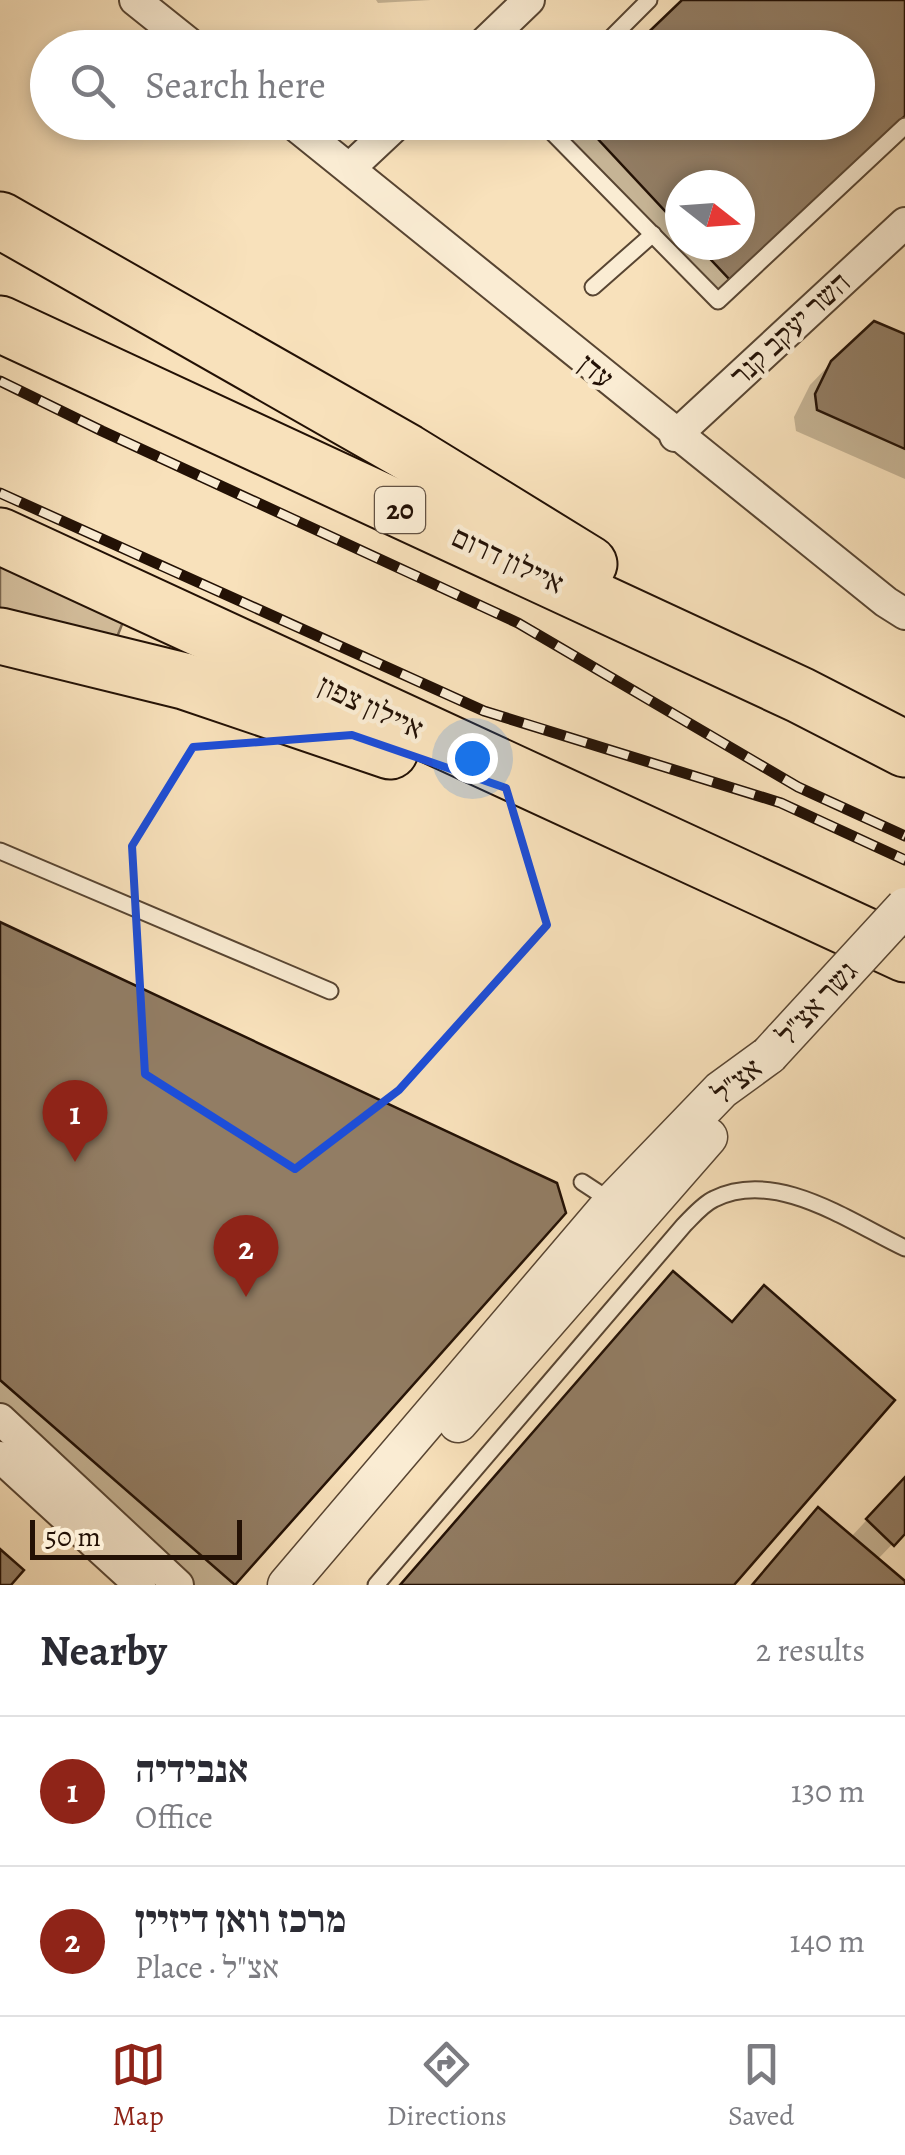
<!DOCTYPE html>
<html lang="en">
<head>
<meta charset="utf-8">
<style>
	body { margin:0; font-family:Alegreya,"Frank Ruhl Libre",serif; background:#f7f7f7; color:#2b2b33 }
	.compass { position:absolute; left:665px; top:170px; width:90px; height:90px; border-radius:50%; background:#fff; box-shadow:0 5px 15px #0003; rotate:107deg }
	.scale { position:absolute; left:30px; bottom:25px; width:212px; box-sizing:border-box; padding-left:10px; border:5px solid #231105; border-top:0; font-size:28px; line-height:35px; white-space:nowrap; color:#231105; -webkit-text-stroke:8px #faecd3; paint-order:stroke }
	.you { position:absolute; left:472px; top:758px; width:35px; height:35px; margin:-25px; border:8px solid #fff; border-radius:50%; background:#1a73e8; box-shadow:0 0 0 15px #1a73e833 }
	.badge { display:grid; place-items:center; width:65px; height:65px; border-radius:50%; background:#8f2418; color:#fff; font-size:32px; font-weight:700 }
	.pin { position:absolute; translate:-50% -82px; filter:drop-shadow(0 2px 5px #0008) }
	.pin::after { content:''; position:absolute; top:52px; width:35px; height:30px; background:inherit; clip-path:polygon(0 0,100% 0,50% 100%) }
	.list { margin:0; padding:0; list-style:none }
	h2 { display:flex; justify-content:space-between; align-items:center; height:130px; margin:0; padding:0 40px; font-size:42px }
	h2 small { font-size:32px; font-weight:400; color:#7c7c81 }
	.list li { display:grid; grid-template-columns:65px 1fr auto; gap:30px; align-items:center; box-sizing:border-box; height:150px; padding:0 40px; border-top:2px solid #e1e1e2 }
	.list b { display:block; font-size:38px; white-space:nowrap }
	.list p { margin:0; font-size:32px; white-space:nowrap; color:#7c7c81 }
	.list em { font-size:32px; font-style:normal; color:#7c7c81 }
	.icon { flex:none; width:55px; height:55px; fill:none; stroke:currentColor; stroke-width:2; stroke-linecap:round; stroke-linejoin:round }
	.map { position:relative; flex:none; width:905px; height:1585px; overflow:hidden }
	.search { position:absolute; background:#fff; box-shadow:0 5px 15px #0003; left:30px; right:30px; top:30px; height:110px; display:flex; align-items:center; gap:25px; box-sizing:border-box; padding:0 35px; border-radius:55px; color:#7c7c81; font-size:38px }
	.sheet { height:430px; background:#fff }
	nav { display:flex; justify-content:space-around; align-items:center; box-sizing:border-box; height:140px; border-top:2px solid #e1e1e2; background:#fff; font-size:28px; color:#7c7c81 }
	nav a { display:grid; justify-items:center; gap:5px }
	nav .on { color:#8f2418 }
	.map>svg:first-child { display:block }
	.green { fill:#d4be9c; stroke:#7c6850; stroke-width:2.5 }
	.shadow { fill:#0003; fill-rule:evenodd }
	.building { fill:#927d64; stroke:#231105; stroke-width:2.5 }
	.lines { fill:none; stroke-linecap:round; stroke-linejoin:round }
	.service-casing { stroke:#584532; stroke-width:19 }
	.minor-casing { stroke:#584532; stroke-width:34 }
	.tertiary-casing { stroke:#584532; stroke-width:41 }
	.motorway-casing { stroke:#231105; stroke-width:59 }
	.service { stroke:#faecd3; stroke-width:15 }
	.minor { stroke:#faecd3; stroke-width:30 }
	.tertiary { stroke:#faecd3; stroke-width:38 }
	.motorway { stroke:#f8e1bb; stroke-width:55 }
	.rail-casing { stroke:#231105; stroke-width:11 }
	.rail { stroke:#faecd3; stroke-width:8; stroke-dasharray:22; stroke-linecap:butt }
	.tertiary-bridge-casing { stroke:#584532; stroke-width:41; stroke-linecap:butt }
	.tertiary-bridge { stroke:#faecd3; stroke-width:38 }
	.marked { fill:none; stroke:#1d4ed8; stroke-width:8; stroke-linejoin:round }
	.labels { text-anchor:middle; dominant-baseline:central; stroke-width:9; stroke-linejoin:round; paint-order:stroke }
	.shield { fill:#faecd3; stroke:#645343; stroke-width:2.5 }
	.shield-label { font-size:28px; font-weight:bold; fill:#231105 }
	.street-label { font-size:30px; fill:#231105; stroke:#faecd3 }
</style>
</head>
<body>
<div class="map">
<svg width="905" height="1585" viewBox="0 0 905 1585">
	<rect width="100%" height="100%" fill="#f8e1bb"/>
	<filter id="stains"><feTurbulence type="fractalNoise" baseFrequency=".002" numOctaves="4"/><feColorMatrix values="0 0 0 0 .2 0 0 0 0 .09 0 0 0 0 .02 0 0 0 .5 -.17"/></filter>
	<radialGradient id="worn" r=".72"><stop offset=".6" stop-color="#630" stop-opacity="0"/><stop offset="1" stop-color="#630" stop-opacity=".3"/></radialGradient>
	<path class="green" d="M 0,566 L 123,622 L 115,642 L 0,621 Z"/>
	<g class="shadow">
		<path d="M 376,0 L 431,0 L 378,3 Z"/>
		<path d="M 685,0 L 905,0 L 905,114 L 708,301 L 548,131 L 557,122 L 858,122 L 858,48 ZM 680,185 L 740,185 L 740,245 L 680,245 Z"/>
		<path d="M 905,337 L 905,479 L 796,431 L 794,417 L 810,385 L 832,362 Z"/>
		<path d="M 0,924 L 564,1213 L 231,1585 L 186,1585 L 0,1421 Z"/>
		<path d="M 905,1479 L 905,1531 L 877,1560 L 905,1585 L 752,1585 L 818,1510 L 850,1538 Z"/>
	</g>
	<g class="building">
		<path d="M 682,0 L 905,0 L 905,116 L 731,281 L 697,245 L 740,245 L 740,185 L 680,185 L 680,227 L 582,122 L 858,122 L 858,48 L 632,48 Z"/>
		<path d="M 874,321 L 905,334 L 905,449 L 817,410 L 815,394 L 831,361 Z"/>
		<path d="M 0,922 L 557,1183 L 566,1213 L 235,1585 L 0,1380 Z"/>
		<path d="M 673,1271 L 732,1322 L 764,1285 L 895,1400 L 734,1585 L 400,1585 Z"/>
		<path d="M 905,1477 L 905,1534 L 894,1546 L 866,1519 Z"/>
		<path d="M 818,1507 L 905,1581 L 905,1585 L 752,1585 Z"/>
		<path d="M 0,1549 L 24,1570 L 11,1585 L 0,1585 Z"/>
	</g>
	<g class="lines">
		<g class="service-casing">
			<g id="service">
				<path d="M 601,48 L 649,0"/>
				<path d="M 542,122 L 718,301 L 905,126"/>
				<path d="M 593,287 L 653,234"/>
				<path d="M 0,851 L 330,991"/>
				<path d="M 582,1182 L 614,1203"/>
				<path d="M 376,1585 L 684,1225 C 693,1216 703,1204 714,1199 C 776,1168 850,1222 905,1248"/>
			</g>
		</g>
		<g class="minor-casing">
			<g id="minor">
				<path d="M 135,0 L 195,48"/>
				<path d="M 479,48 L 529,0"/>
				<path d="M 291,122 L 886,602 L 905,614"/>
				<path d="M 350,168 L 399,122"/>
				<path d="M 675,436 L 905,223"/>
				<path d="M 0,1419 L 178,1585"/>
				<path d="M 0,1457 L 140,1585"/>
			</g>
		</g>
		<g class="tertiary-casing">
			<g id="tertiary">
				<path d="M 458,1423 L 708,1137"/>
				<path d="M 287,1585 L 613,1202 L 721,1090 L 769,1055"/>
			</g>
		</g>
		<g class="motorway-casing">
			<g id="motorway">
				<path d="M 0,220 L 407,452 L 589,564"/>
				<path d="M 0,324 L 800,695 L 905,749"/>
				<path d="M 0,536 L 905,954"/>
				<path d="M 0,636 L 184,681 L 390,751"/>
			</g>
		</g>
		<use href="#service" class="service"/>
		<use href="#minor" class="minor"/>
		<use href="#tertiary" class="tertiary"/>
		<use href="#motorway" class="motorway"/>
		<g class="rail-casing">
			<g id="rail">
				<path d="M 0,381 L 102,431 L 518,623 L 798,787 L 905,836"/>
				<path d="M 0,493 L 484,711 L 781,803 L 905,860"/>
			</g>
		</g>
		<use href="#rail" class="rail"/>
		<g class="tertiary-bridge-casing">
			<path id="tertiary-bridge" d="M 769,1055 L 905,907"/>
		</g>
		<use href="#tertiary-bridge" class="tertiary-bridge"/>
	</g>
	<path class="marked" d="M 352,735 L 506,788 L 547,925 L 399,1090 L 295,1169 L 145,1074 L 132,846 L 193,747 Z"/>
	<g class="labels">
		<rect class="shield" x="375" y="487" width="50" height="46" rx="8"/>
		<g class="shield-label">
			<text x="400" y="510">20</text>
		</g>
		<g class="street-label">
			<text transform="translate(790 329) rotate(-43)">השר יעקב קנר</text>
			<text transform="translate(596 371) rotate(39)">עדן</text>
			<text transform="translate(508 560) rotate(25)">איילון דרום</text>
			<text transform="translate(371 707) rotate(25)">איילון צפון</text>
			<text transform="translate(817 1003) rotate(-47)">גשר אצ"ל</text>
			<text transform="translate(737 1081) rotate(-39)">אצ"ל</text>
		</g>
	</g>
	<rect width="100%" height="100%" filter="url(#stains)"/>
	<rect width="100%" height="100%" fill="url(#worn)"/>
</svg>
<svg class="compass" viewBox="-18 -18 36 36"><path d="M0-13l5 13h-10z" fill="#e53935"/><path d="M0 13l5-13h-10z" fill="#7c7c81"/></svg>
<div class="scale">50 m</div>
<div class="you"></div>
<div class="pin badge" style="left:75px;top:1162px">1</div>
<div class="pin badge" style="left:246px;top:1297px">2</div>
<div class="search"><svg class="icon" aria-label="search" viewBox="0 0 24 24"><circle cx="10" cy="10" r="6"/><path d="M15 15l6 6"/></svg>Search here</div>
</div>
<section class="sheet">
<h2>Nearby<small>2 results</small></h2>
<ul class="list">
<li><span class="badge">1</span><div><b>אנבידיה</b><p>Office</p></div><em>130 m</em></li>
<li><span class="badge">2</span><div><b>מרכז וואן דיזיין</b><p>Place · אצ&quot;ל</p></div><em>140 m</em></li>
</ul>
</section>
<nav>
<a class="on"><svg class="icon" aria-label="map" viewBox="0 0 24 24"><path d="M3 6l6-2 6 2 6-2v14l-6 2-6-2-6 2zM9 4v14M15 6v14"/></svg>Map</a>
<a><svg class="icon" aria-label="directions" viewBox="0 0 24 24"><path d="M12 3l9 9-9 9-9-9zM9 14v-3h6M13 9l2 2-2 2"/></svg>Directions</a>
<a><svg class="icon" aria-label="saved" viewBox="0 0 24 24"><path d="M7 4h10v16l-5-4-5 4z"/></svg>Saved</a>
</nav>
</body>
</html>
